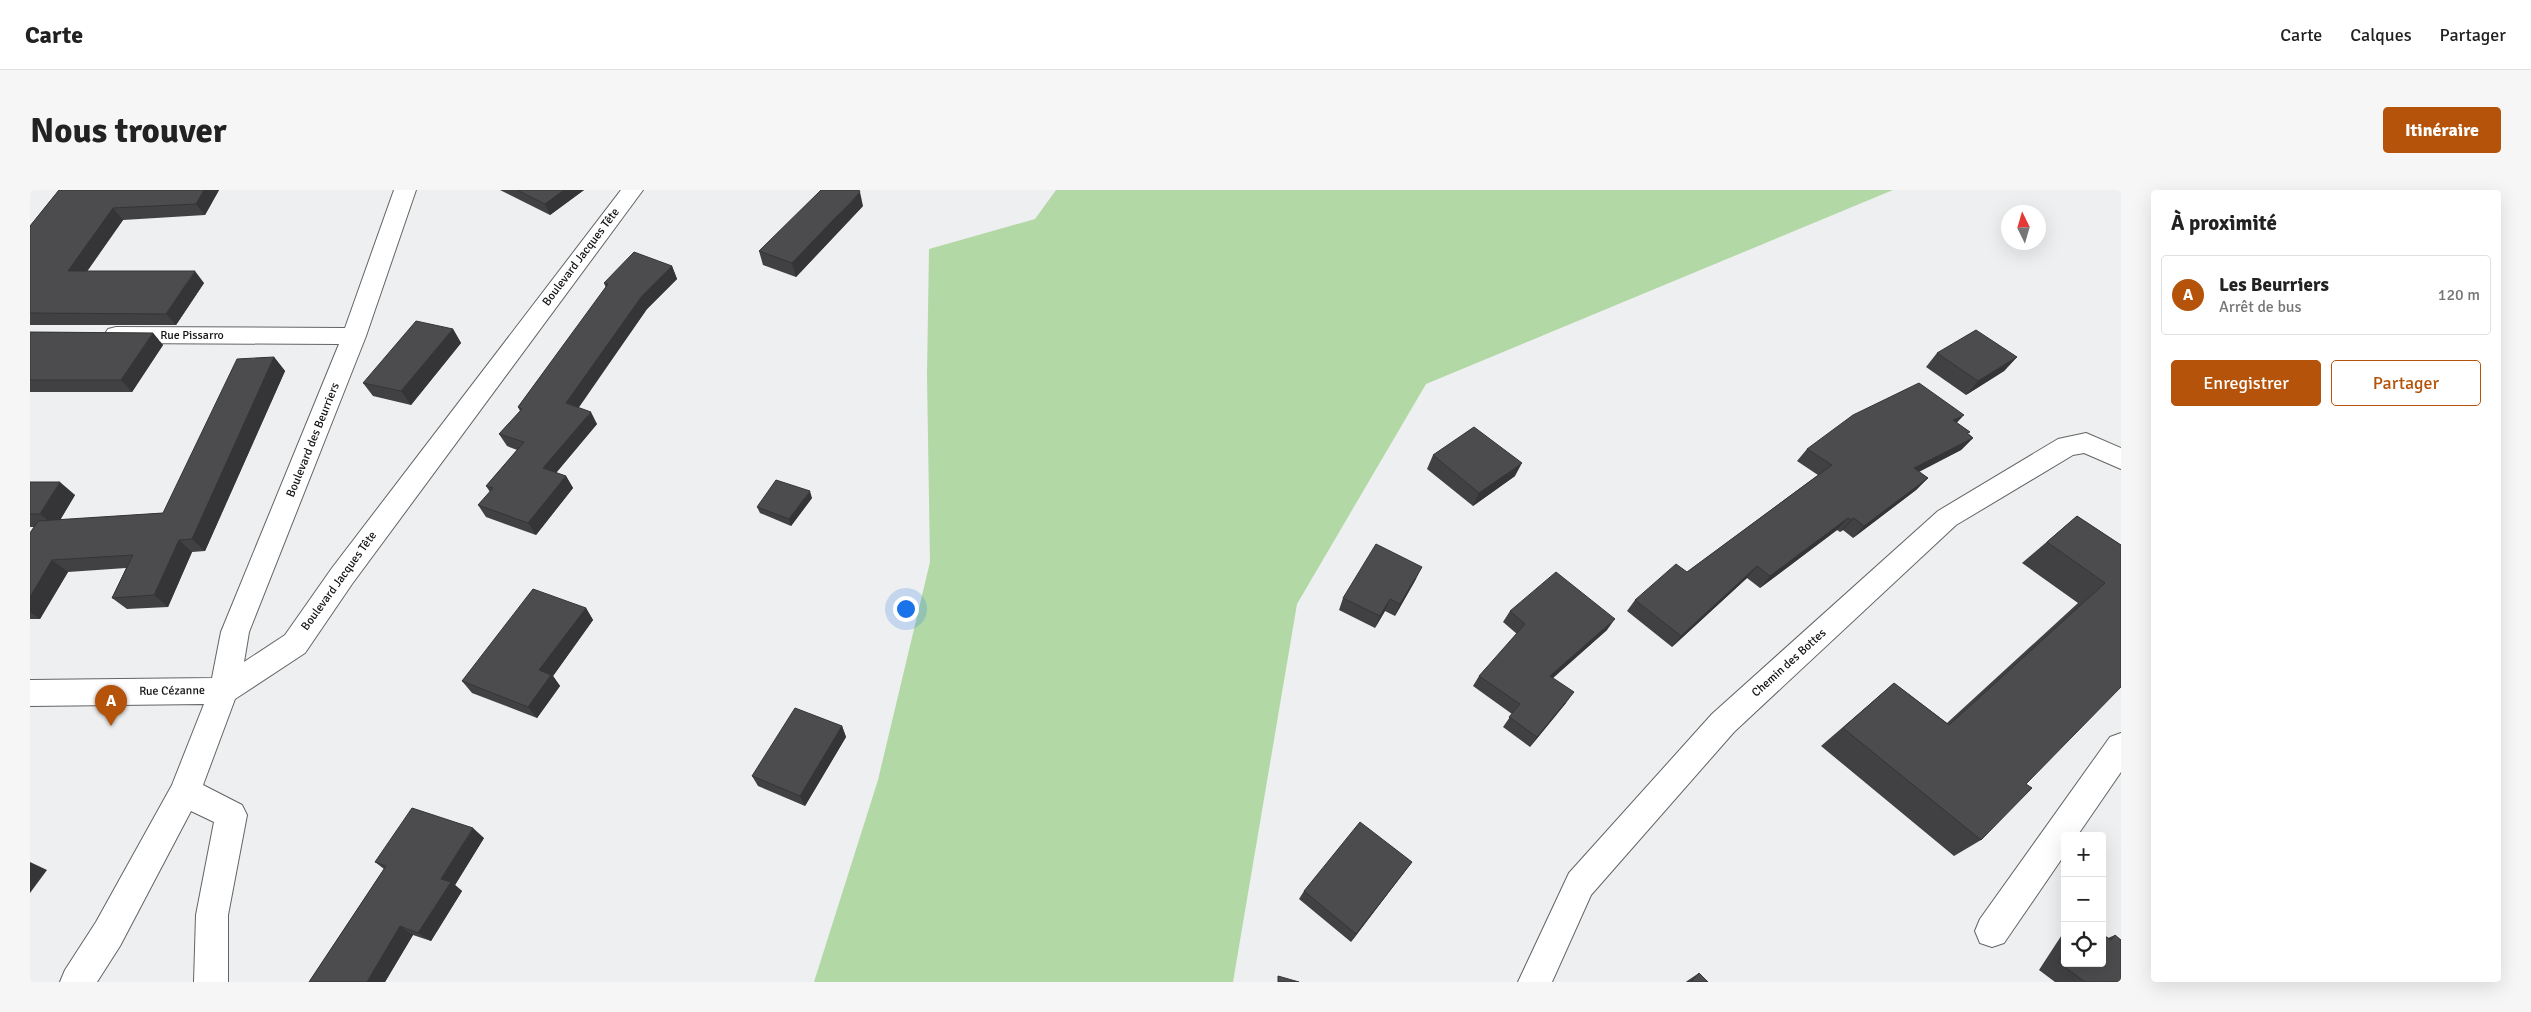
<!DOCTYPE html>
<html lang="fr">
<head>
<meta charset="utf-8">
<style>
	body { margin:0; font-family:Signika,sans-serif; background:#f6f6f6; color:#222 }
	.controls { position:absolute; right:15px; bottom:15px; display:grid; overflow:hidden; border-radius:5px; box-shadow:0 5px 20px #0002 }
	.controls button { width:45px; height:45px; display:grid; place-items:center; padding:0; border:0; border-bottom:1px solid #e0e0e0; background:#fff; color:#222; font:25px sans-serif }
	.compass { position:absolute; left:1971px; top:15px; width:45px; height:45px; border-radius:50%; background:#fff; box-shadow:0 5px 20px #0002; rotate:355deg }
	.you { position:absolute; left:875px; top:418px; width:18px; height:18px; margin:-12px; border:4px solid #fff; border-radius:50%; background:#1a73e8; box-shadow:0 0 0 8px #1a73e833 }
	.badge { display:grid; place-items:center; width:32px; height:32px; border-radius:50%; background:#b45309; color:#fff; font-size:16px; font-weight:700 }
	.pin { position:absolute; translate:-50% -41px; filter:drop-shadow(0 1px 2px #0008) }
	.pin::after { content:''; position:absolute; top:26px; width:18px; height:15px; background:inherit; clip-path:polygon(0 0,100% 0,50% 100%) }
	.list { margin:0; padding:0; list-style:none }
	h2 { display:flex; justify-content:space-between; align-items:center; height:65px; margin:0; padding:0 20px; font-size:21px }
	h2 small { font-size:16px; font-weight:400; color:#767676 }
	.list li { display:grid; grid-template-columns:32px 1fr auto; gap:15px; align-items:center; box-sizing:border-box; height:80px; margin:0 10px 10px; padding:0 10px; border:1px solid #e0e0e0; border-radius:5px }
	.list b { display:block; font-size:19px; white-space:nowrap }
	.list p { margin:0; font-size:16px; white-space:nowrap; color:#767676 }
	.list em { font-size:16px; font-style:normal; color:#767676 }
	.actions { display:flex; gap:10px; padding:15px 20px }
	.actions a { flex:1; padding:11px 0; border:1px solid #b45309; border-radius:5px; text-align:center; font-size:18px; color:#b45309 }
	.actions .main { background:#b45309; color:#fff }
	.icon { flex:none; width:28px; height:28px; fill:none; stroke:currentColor; stroke-width:2; stroke-linecap:round; stroke-linejoin:round }
	.map { position:relative; flex:none; width:2091px; height:792px; overflow:hidden; border-radius:5px }
	header { display:flex; align-items:center; gap:30px; box-sizing:border-box; height:70px; padding:0 25px; background:#fff; border-bottom:1px solid #e0e0e0 }
	header strong { font-size:24px }
	nav { display:flex; gap:28px; margin-inline-start:auto; font-size:18px }
	.intro { display:flex; align-items:center; justify-content:space-between; box-sizing:border-box; height:120px; padding:0 30px }
	h1 { margin:0; font-size:35px }
	.button { padding:12px 22px; border-radius:5px; background:#b45309; color:#fff; font-size:18px; font-weight:700 }
	main { display:flex; gap:30px; padding:0 30px }
	aside { flex:1; background:#fff; border-radius:5px; box-shadow:0 5px 20px #0002 }
	.map>svg:first-child { display:block }
	.green { fill:#b2d8a5 }
	.lines { fill:none; stroke-linecap:round; stroke-linejoin:round }
	.minor-casing { stroke:#636465; stroke-width:2 }
	.minor { fill:#fff; fill-rule:evenodd }
	.wall { fill:#414143 }
	.shaded-wall { fill:#353537 }
	.building { fill:#4c4c4e; stroke:#353537 }
	.labels { text-anchor:middle; dominant-baseline:central; stroke-width:5; stroke-linejoin:round; paint-order:stroke }
	.street-label { font-size:12px; fill:#121212; stroke:#fff }
</style>
</head>
<body>
<header>
<strong>Carte</strong>
<nav><a>Carte</a><a>Calques</a><a>Partager</a></nav>
</header>
<div class="intro"><h1>Nous trouver</h1><a class="button">Itinéraire</a></div>
<main>
<div class="map">
<svg width="2091" height="792" viewBox="0 0 2091 792">
	<rect width="100%" height="100%" fill="#eeeff0"/>
	<path class="green" d="M 1026,0 L 1863,0 L 1396,194 L 1267,414 L 1203,792 L 784,792 L 848,590 L 900,372 L 897,185 L 899,59 L 1005,29 Z"/>
	<g class="lines">
		<g class="minor-casing">
			<g id="minor">
				<path d="M 364,0 L 386,0 L 336,146 L 219,442 L 214,472 L 255,445 L 302,378 L 591,0 L 613,0 L 322,394 L 275,463 L 205,509 L 173,595 L 212,615 L 217,625 L 198,725 L 198,792 L 164,792 L 166,725 L 184,632 L 161,621 L 90,756 L 67,792 L 30,792 L 35,780 L 66,732 L 142,595 L 174,514 L 0,516 L 0,490 L 182,488 L 191,442 L 309,154 L 86,153 L 78,151 L 74,145 L 78,139 L 86,137 L 315,138 Z"/>
				<path d="M 2056,243 L 2091,258 L 2091,279 L 2054,263 L 2043,265 L 1926,335 L 1704,542 L 1561,705 L 1522,792 L 1488,792 L 1539,683 L 1682,524 L 1908,321 L 2028,249 Z"/>
				<path d="M 2091,543 L 2091,582 L 2047,646 L 2035,646 L 2035,664 L 1974,753 L 1962,757 L 1950,753 L 1945,741 L 1950,729 L 2080,547 Z"/>
			</g>
		</g>
		<use href="#minor" class="minor"/>
	</g>
	<g class="wall">
		<path d="M 29,0 L 189,0 L 175,25 L 93,30 L 57,81 L 174,93 L 146,135 L 0,135 L 0,36 Z"/>
		<path d="M 470,0 L 554,0 L 520,25 Z"/>
		<path d="M 833,16 L 766,87 L 733,75 L 729,61 Z"/>
		<path d="M 642,76 L 647,89 L 617,119 L 548,217 L 567,234 L 526,283 L 536,286 L 543,298 L 506,345 L 456,327 L 448,315 L 460,302 L 456,296 L 487,260 L 477,256 L 469,244 L 490,221 L 488,217 L 576,98 L 574,93 Z"/>
		<path d="M 423,139 L 431,153 L 381,215 L 343,206 L 333,193 Z"/>
		<path d="M 0,142 L 123,143 L 133,155 L 102,202 L 0,202 Z"/>
		<path d="M 1907,163 L 1987,167 L 1974,181 L 1936,205 L 1896,177 Z"/>
		<path d="M 244,167 L 255,181 L 175,361 L 162,362 L 138,417 L 97,419 L 82,408 L 96,378 L 38,382 L 10,429 L 0,429 L 0,343 L 4,337 L 0,337 L 0,292 L 45,305 L 30,330 L 133,323 Z"/>
		<path d="M 1927,233 L 1943,248 L 1931,260 L 1889,282 L 1898,288 L 1886,300 L 1823,348 L 1813,340 L 1810,342 L 1807,340 L 1730,398 L 1717,388 L 1642,457 L 1597,421 L 1605,410 L 1657,382 L 1788,285 L 1767,271 L 1777,259 Z"/>
		<path d="M 1403,265 L 1485,286 L 1443,316 L 1397,279 Z"/>
		<path d="M 782,308 L 761,336 L 730,323 L 727,317 Z"/>
		<path d="M 2047,326 L 2091,355 L 1996,594 L 1951,650 L 1924,666 L 1791,556 L 1864,493 L 1917,533 L 2048,413 L 1992,373 Z"/>
		<path d="M 1386,389 L 1365,426 L 1355,421 L 1345,438 L 1309,420 L 1313,408 Z"/>
		<path d="M 556,418 L 563,430 L 523,486 L 530,496 L 507,528 L 442,503 L 432,491 Z"/>
		<path d="M 1480,421 L 1577,440 L 1522,488 L 1536,513 L 1500,557 L 1473,537 L 1482,524 L 1443,496 L 1449,486 L 1487,444 L 1473,432 Z"/>
		<path d="M 812,536 L 816,547 L 775,616 L 728,596 L 722,586 Z"/>
		<path d="M 454,648 L 425,695 L 432,701 L 401,751 L 383,745 L 355,792 L 279,792 L 354,679 L 345,672 Z"/>
		<path d="M 1382,672 L 1375,681 L 1321,752 L 1269,709 L 1274,701 Z"/>
		<path d="M 2035,740 L 2035,773 L 2078,748 L 2085,745 L 2091,792 L 2025,792 L 2009,780 Z"/>
		<path d="M 1669,783 L 1678,792 L 1656,792 L 1657,791 Z"/>
	</g>
	<g class="shaded-wall">
		<path d="M 174,0 L 189,0 L 175,25 L 166,14 Z"/>
		<path d="M 534,0 L 554,0 L 520,25 L 515,14 Z"/>
		<path d="M 830,2 L 833,16 L 766,87 L 762,73 Z"/>
		<path d="M 83,18 L 93,30 L 49,93 L 38,81 Z"/>
		<path d="M 642,76 L 647,89 L 617,119 L 543,226 L 536,213 L 612,106 Z"/>
		<path d="M 165,81 L 174,93 L 146,135 L 136,124 Z"/>
		<path d="M 423,139 L 431,153 L 381,215 L 371,201 Z"/>
		<path d="M 123,143 L 133,155 L 102,202 L 91,190 Z"/>
		<path d="M 244,167 L 255,181 L 175,361 L 162,349 Z"/>
		<path d="M 1987,167 L 1974,181 L 1936,205 L 1948,191 Z"/>
		<path d="M 561,222 L 567,234 L 520,290 L 513,278 Z"/>
		<path d="M 1934,225 L 1922,238 L 1923,230 Z"/>
		<path d="M 1943,248 L 1931,260 L 1872,290 L 1884,278 Z"/>
		<path d="M 1492,273 L 1485,286 L 1443,316 L 1449,303 Z"/>
		<path d="M 536,286 L 543,298 L 506,345 L 498,333 Z"/>
		<path d="M 1898,288 L 1886,300 L 1823,348 L 1834,336 Z"/>
		<path d="M 30,292 L 45,305 L 26,337 L 10,324 Z"/>
		<path d="M 780,301 L 782,308 L 761,336 L 759,329 Z"/>
		<path d="M 1818,328 L 1807,340 L 1730,398 L 1740,386 Z"/>
		<path d="M 1824,328 L 1813,340 L 1810,342 L 1821,330 Z"/>
		<path d="M 149,350 L 162,362 L 138,417 L 124,405 Z"/>
		<path d="M 22,370 L 38,382 L 10,429 L 0,422 L 0,407 Z"/>
		<path d="M 1727,376 L 1717,388 L 1642,457 L 1651,446 Z"/>
		<path d="M 1392,377 L 1386,389 L 1365,426 L 1370,414 Z"/>
		<path d="M 1360,409 L 1355,421 L 1345,438 L 1350,426 Z"/>
		<path d="M 556,418 L 563,430 L 523,486 L 530,496 L 507,528 L 498,517 L 509,480 Z"/>
		<path d="M 1585,429 L 1577,440 L 1513,497 L 1520,486 Z"/>
		<path d="M 1544,502 L 1536,513 L 1500,557 L 1507,547 Z"/>
		<path d="M 812,536 L 816,547 L 775,616 L 770,606 Z"/>
		<path d="M 443,638 L 454,648 L 425,695 L 432,701 L 401,751 L 388,743 L 411,689 Z"/>
		<path d="M 0,672 L 17,680 L 0,703 Z"/>
		<path d="M 1382,672 L 1375,681 L 1321,752 L 1326,744 Z"/>
		<path d="M 370,736 L 383,745 L 355,792 L 337,792 Z"/>
	</g>
	<g class="building">
		<path d="M 29,0 L 174,0 L 166,14 L 83,18 L 38,81 L 165,81 L 136,124 L 0,123 L 0,36 Z"/>
		<path d="M 487,0 L 534,0 L 515,14 Z"/>
		<path d="M 791,0 L 829,0 L 830,2 L 762,73 L 729,61 Z"/>
		<path d="M 604,62 L 642,76 L 612,106 L 536,213 L 561,222 L 513,278 L 536,286 L 498,333 L 448,315 L 463,298 L 456,296 L 494,252 L 469,244 L 492,219 L 488,217 L 578,94 L 574,93 Z"/>
		<path d="M 386,131 L 423,139 L 371,201 L 333,193 Z"/>
		<path d="M 1946,140 L 1987,167 L 1948,191 L 1907,163 Z"/>
		<path d="M 0,142 L 123,143 L 91,190 L 0,190 Z"/>
		<path d="M 244,167 L 162,349 L 149,350 L 124,405 L 82,408 L 103,365 L 22,370 L 0,407 L 0,343 L 8,331 L 133,323 L 207,169 Z"/>
		<path d="M 1889,193 L 1934,225 L 1923,230 L 1940,242 L 1937,243 L 1943,248 L 1884,278 L 1898,288 L 1834,336 L 1824,328 L 1821,330 L 1818,328 L 1740,386 L 1727,376 L 1651,446 L 1605,410 L 1646,374 L 1657,382 L 1802,275 L 1777,259 L 1823,225 Z"/>
		<path d="M 1444,237 L 1492,273 L 1449,303 L 1403,265 Z"/>
		<path d="M 746,290 L 780,301 L 759,329 L 727,317 Z"/>
		<path d="M 0,292 L 30,292 L 10,324 L 0,324 Z"/>
		<path d="M 2047,326 L 2091,355 L 2091,497 L 1996,594 L 2002,598 L 1951,650 L 1813,538 L 1864,493 L 1919,535 L 2075,393 L 2017,352 Z"/>
		<path d="M 1346,354 L 1392,377 L 1370,414 L 1360,409 L 1350,426 L 1313,408 Z"/>
		<path d="M 1526,382 L 1585,429 L 1520,486 L 1544,502 L 1507,547 L 1479,527 L 1490,514 L 1449,486 L 1495,434 L 1480,421 Z"/>
		<path d="M 503,399 L 556,418 L 509,480 L 521,485 L 498,517 L 432,491 Z"/>
		<path d="M 765,518 L 812,536 L 770,606 L 722,586 Z"/>
		<path d="M 382,618 L 443,638 L 411,689 L 421,692 L 388,743 L 370,736 L 337,792 L 279,792 L 356,676 L 345,672 Z"/>
		<path d="M 1330,632 L 1382,672 L 1326,744 L 1274,701 Z"/>
		<path d="M 2072,744 L 2081,750 L 2085,745 L 2091,750 L 2091,792 L 2055,792 L 2028,772 L 2035,761 L 2035,773 L 2072,773 Z"/>
		<path d="M 1669,783 L 1678,792 L 1661,792 Z"/>
		<path d="M 1248,786 L 1269,792 L 1248,792 Z"/>
	</g>
	<g class="labels">
		<g class="street-label">
			<text transform="translate(551 67) rotate(-53)">Boulevard Jacques Tête</text>
			<text x="162" y="145">Rue Pissarro</text>
			<text transform="translate(283 250) rotate(-68)">Boulevard des Beurriers</text>
			<text transform="translate(309 391) rotate(-54)">Boulevard Jacques Tête</text>
			<text transform="translate(1759 473) rotate(-42)">Chemin des Bottes</text>
			<text transform="translate(142 501) rotate(-1)">Rue Cézanne</text>
		</g>
	</g>
</svg>
<div class="controls">
<button>+</button>
<button>−</button>
<button><svg class="icon" aria-label="locate" viewBox="0 0 24 24"><circle cx="12" cy="12" r="6"/><path d="M12 2v4M12 18v4M2 12h4M18 12h4"/></svg></button>
</div>
<svg class="compass" viewBox="-18 -18 36 36"><path d="M0-13l5 13h-10z" fill="#e53935"/><path d="M0 13l5-13h-10z" fill="#767676"/></svg>
<div class="you"></div>
<div class="pin badge" style="left:81px;top:536px">A</div>
</div>
<aside>
<h2>À proximité<small></small></h2>
<ul class="list">
<li><span class="badge">A</span><div><b>Les Beurriers</b><p>Arrêt de bus</p></div><em>120 m</em></li>
</ul>
<div class="actions"><a class="main">Enregistrer</a><a>Partager</a></div>
</aside>
</main>
</body>
</html>
